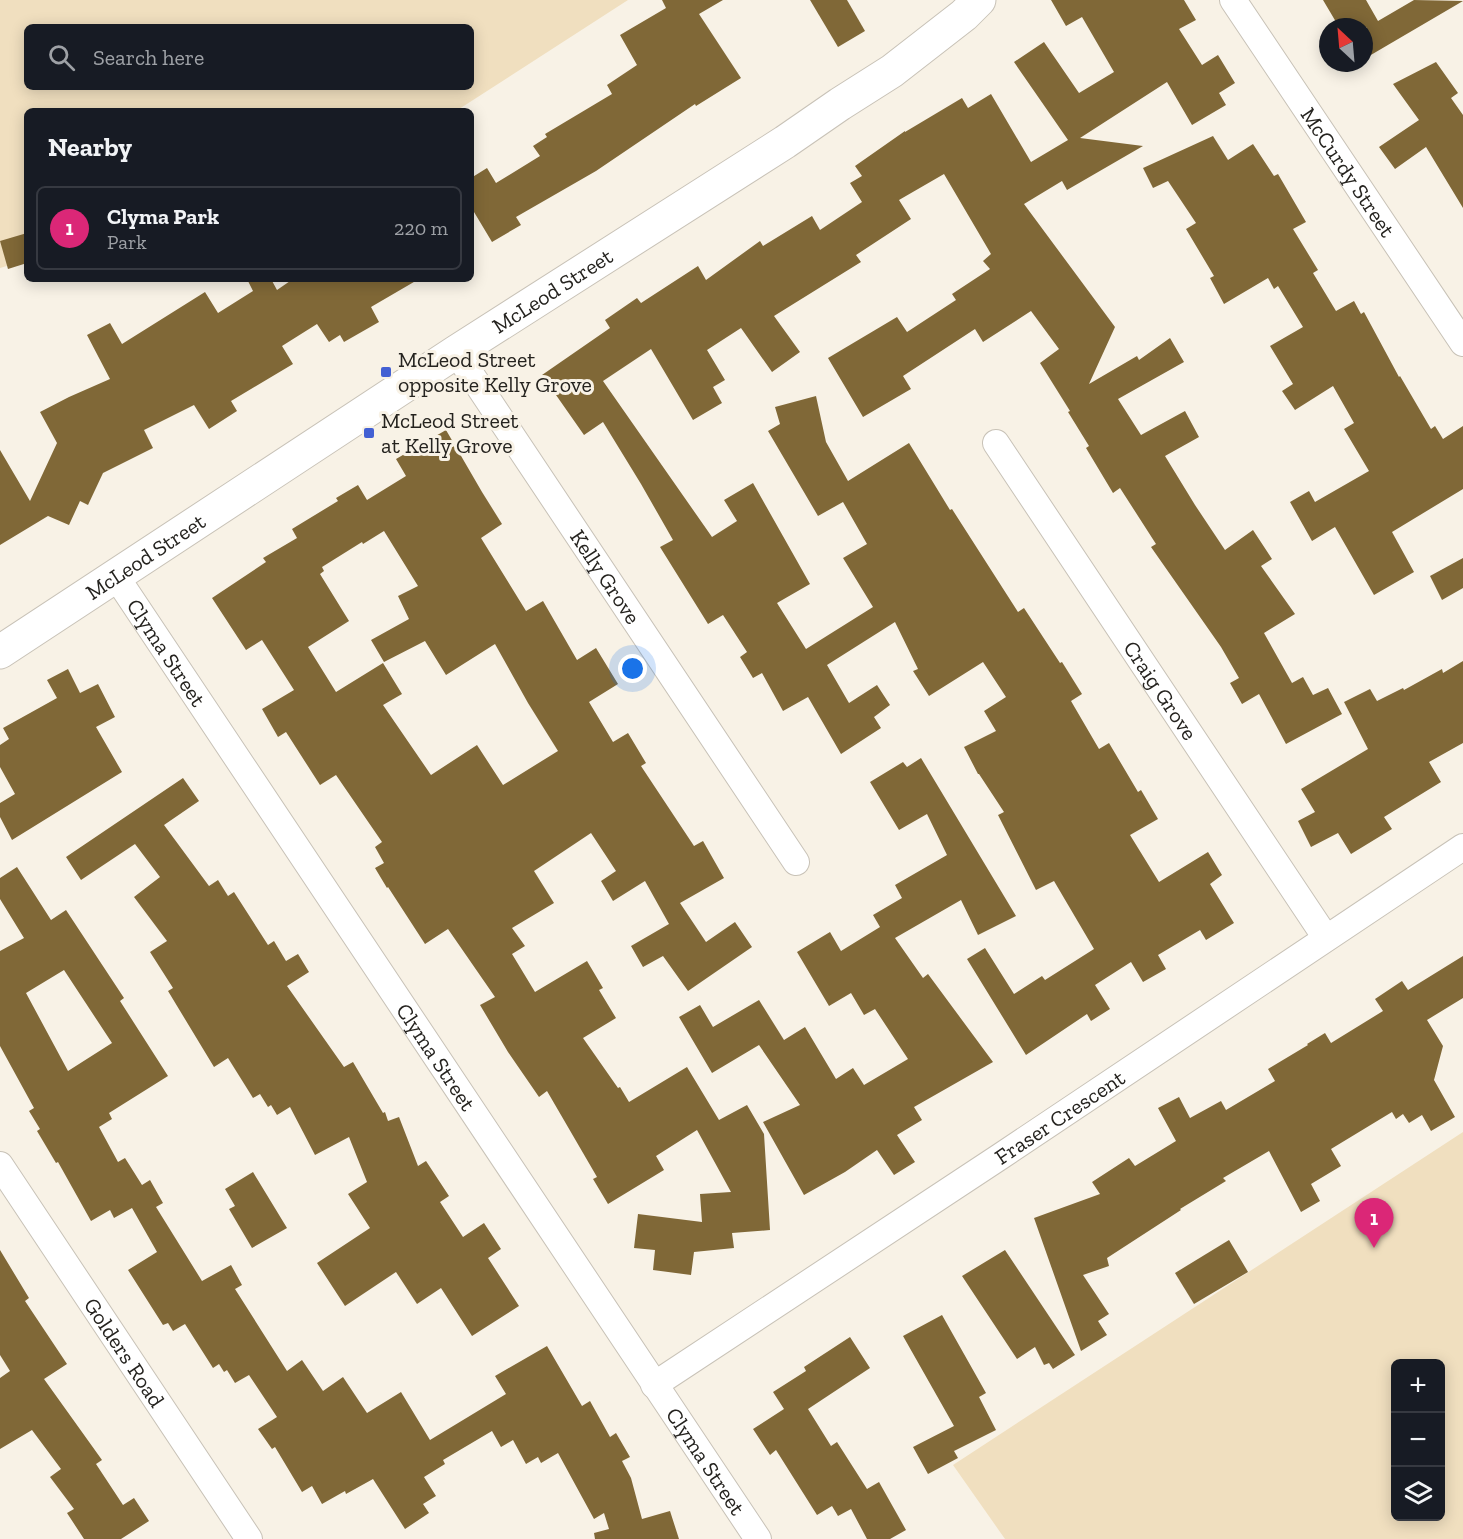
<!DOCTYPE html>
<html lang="en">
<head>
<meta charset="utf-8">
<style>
	body { margin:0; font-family:"Zilla Slab",serif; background:#242831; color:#f1f3f6 }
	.controls { position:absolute; right:18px; bottom:18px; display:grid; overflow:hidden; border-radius:9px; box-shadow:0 3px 15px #0003 }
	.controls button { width:54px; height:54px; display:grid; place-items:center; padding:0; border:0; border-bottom:2px solid #363941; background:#171b24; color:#f1f3f6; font:30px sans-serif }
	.compass { position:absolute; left:1319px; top:18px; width:54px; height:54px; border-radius:50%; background:#171b24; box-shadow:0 3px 15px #0003; rotate:334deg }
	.you { position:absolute; left:633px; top:669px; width:21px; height:21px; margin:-15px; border:4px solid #fff; border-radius:50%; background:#1a73e8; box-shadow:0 0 0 9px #1a73e833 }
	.badge { display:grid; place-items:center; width:39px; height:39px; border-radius:50%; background:#db2777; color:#fff; font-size:20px; font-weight:700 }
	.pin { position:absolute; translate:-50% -50px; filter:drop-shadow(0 2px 3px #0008) }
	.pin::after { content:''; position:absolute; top:32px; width:21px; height:18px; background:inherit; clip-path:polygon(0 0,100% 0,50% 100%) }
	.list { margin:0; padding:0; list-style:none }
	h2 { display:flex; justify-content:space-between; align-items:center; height:78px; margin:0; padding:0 24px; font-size:26px }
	h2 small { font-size:20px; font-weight:400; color:#9ea1a6 }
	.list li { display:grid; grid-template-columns:39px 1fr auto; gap:18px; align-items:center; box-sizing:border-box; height:84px; margin:0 12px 12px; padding:0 12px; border:2px solid #363941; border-radius:9px }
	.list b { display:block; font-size:22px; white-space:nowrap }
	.list p { margin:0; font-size:20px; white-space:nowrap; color:#9ea1a6 }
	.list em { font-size:20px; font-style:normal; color:#9ea1a6 }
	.icon { flex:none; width:33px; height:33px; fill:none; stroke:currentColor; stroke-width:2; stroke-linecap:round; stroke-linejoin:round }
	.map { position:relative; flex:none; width:1463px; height:1539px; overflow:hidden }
	.search { position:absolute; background:#171b24; box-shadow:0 3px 15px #0003; left:24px; top:24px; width:450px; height:66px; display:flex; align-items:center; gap:15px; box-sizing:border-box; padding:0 21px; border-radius:9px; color:#9ea1a6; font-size:22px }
	.panel { position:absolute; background:#171b24; box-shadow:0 3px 15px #0003; left:24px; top:108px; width:450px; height:174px; border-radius:9px }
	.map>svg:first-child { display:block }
	.green { fill:#f0dfbf; fill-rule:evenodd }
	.building { fill:#806837; fill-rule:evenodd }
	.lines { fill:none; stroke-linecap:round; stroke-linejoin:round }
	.street-casing { stroke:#c8c2b7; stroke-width:28 }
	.secondary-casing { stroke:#c8c2b7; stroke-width:35 }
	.street { stroke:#fff; stroke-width:26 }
	.secondary { stroke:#fff; stroke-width:33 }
	.poi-dot { fill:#4360d3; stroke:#f8f2e6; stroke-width:2 }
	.labels { text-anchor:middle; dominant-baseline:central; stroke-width:6; stroke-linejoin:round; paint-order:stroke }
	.street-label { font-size:22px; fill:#25231f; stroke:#f8f2e6 }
	.poi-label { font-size:22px; fill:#25231f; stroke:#f8f2e6; text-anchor:start }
</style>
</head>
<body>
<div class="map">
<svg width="1463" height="1539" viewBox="0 0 1463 1539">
	<rect width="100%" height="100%" fill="#f8f2e6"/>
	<g class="green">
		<path d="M 0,0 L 628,0 L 456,111 L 27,111 L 27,260 L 0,268 ZM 27,27 L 471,27 L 471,87 L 27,87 Z"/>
		<path d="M 1463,1132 L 1463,1539 L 1005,1539 L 953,1465 ZM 1396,1364 L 1440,1364 L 1440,1516 L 1396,1516 Z"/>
	</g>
	<g class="building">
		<path d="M 662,0 L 723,0 L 699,14 L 741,78 L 696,106 L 695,104 L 596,171 L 516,217 L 521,225 L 492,242 L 471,207 L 471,178 L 487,168 L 496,183 L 540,156 L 533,146 L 547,137 L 545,134 L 612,94 L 607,85 L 637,65 L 620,35 L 666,8 Z"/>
		<path d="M 810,0 L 847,0 L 865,31 L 838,47 Z"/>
		<path d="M 1051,0 L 1184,0 L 1196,20 L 1179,29 L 1202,65 L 1218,55 L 1235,83 L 1219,93 L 1226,105 L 1192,125 L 1167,82 L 1080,138 L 1143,146 L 1067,190 L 1062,181 L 1024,204 L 1115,327 L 1089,384 L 1137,356 L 1139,360 L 1170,338 L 1184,362 L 1118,399 L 1141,435 L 1185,411 L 1199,437 L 1165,456 L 1195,505 L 1225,550 L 1253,530 L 1272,559 L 1261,566 L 1295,614 L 1264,633 L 1292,683 L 1303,677 L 1313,695 L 1328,688 L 1342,714 L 1286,744 L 1259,694 L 1242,704 L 1230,683 L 1239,678 L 1221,647 L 1151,547 L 1156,544 L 1120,488 L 1113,493 L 1086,448 L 1089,446 L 1068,412 L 1070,411 L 1040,363 L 1059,349 L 1031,311 L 983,342 L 975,329 L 903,376 L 911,389 L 863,417 L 828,358 L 897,317 L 907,332 L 956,300 L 952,294 L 990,269 L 983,261 L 991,254 L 944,174 L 899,200 L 911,219 L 856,255 L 861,262 L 774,316 L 800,352 L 772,372 L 741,328 L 707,350 L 725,380 L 713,387 L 722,403 L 693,420 L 651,349 L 603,381 L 712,537 L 737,521 L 724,500 L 753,483 L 810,584 L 777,603 L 806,649 L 873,607 L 843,558 L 867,544 L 843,502 L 818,516 L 768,431 L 780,424 L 775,407 L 816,396 L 826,442 L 848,481 L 909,443 L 950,510 L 952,509 L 1018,612 L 1024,608 L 1060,663 L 1062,662 L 1082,694 L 1071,701 L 1099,749 L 1109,743 L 1138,792 L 1141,790 L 1158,819 L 1130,835 L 1159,882 L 1208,852 L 1222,875 L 1210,884 L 1234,923 L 1206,940 L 1200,930 L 1158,955 L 1166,969 L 1143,982 L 1131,962 L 1095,985 L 1110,1009 L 1091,1021 L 1087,1014 L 1026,1055 L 967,959 L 985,948 L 1014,994 L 1042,976 L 1045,980 L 1094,949 L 1054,881 L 1036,890 L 998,815 L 1004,812 L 979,774 L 978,774 L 964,747 L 996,731 L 984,711 L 1006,697 L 983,662 L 929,696 L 913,671 L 918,669 L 895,622 L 827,665 L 849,703 L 877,685 L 890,705 L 874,717 L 881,728 L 841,754 L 808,697 L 783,711 L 762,673 L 753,678 L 740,657 L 747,652 L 723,615 L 708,624 L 660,547 L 673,540 L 641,484 L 603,422 L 584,435 L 542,375 L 610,328 L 605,320 L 637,298 L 641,303 L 698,266 L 706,280 L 760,241 L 763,246 L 812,216 L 820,230 L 862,202 L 850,183 L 862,176 L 855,166 L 905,131 L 905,132 L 962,98 L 968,108 L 991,94 L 1031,162 L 1068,140 L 1014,62 L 1044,42 L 1079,93 L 1114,72 L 1082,17 L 1066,26 Z"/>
		<path d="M 1323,0 L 1366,0 L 1378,21 L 1414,0 L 1463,1 L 1364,59 L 1364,29 L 1367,27 L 1339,27 Z"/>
		<path d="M 1436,62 L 1458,93 L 1451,98 L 1463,115 L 1463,208 L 1426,147 L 1395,169 L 1379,147 L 1419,120 L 1393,84 Z"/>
		<path d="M 1213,136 L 1228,160 L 1253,144 L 1274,176 L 1278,174 L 1306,222 L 1293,229 L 1318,270 L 1313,273 L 1336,311 L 1354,301 L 1361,314 L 1364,312 L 1399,377 L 1400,376 L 1431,429 L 1435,426 L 1443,439 L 1463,426 L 1463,489 L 1392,532 L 1414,572 L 1374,595 L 1335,527 L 1312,541 L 1290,502 L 1309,491 L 1315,502 L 1369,471 L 1344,429 L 1354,423 L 1333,386 L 1295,410 L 1282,391 L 1293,384 L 1270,346 L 1303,327 L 1278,286 L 1274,289 L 1268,278 L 1224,304 L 1210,278 L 1214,276 L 1186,229 L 1196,223 L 1168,181 L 1153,188 L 1143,168 Z"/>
		<path d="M 27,233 L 27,263 L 8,269 L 0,241 Z"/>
		<path d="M 247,279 L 271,279 L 277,290 L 293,279 L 419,279 L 371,307 L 379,322 L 344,342 L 340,335 L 329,342 L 317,324 L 282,346 L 293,364 L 231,401 L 237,411 L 209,429 L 194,405 L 144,430 L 153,448 L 103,473 L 88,505 L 80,501 L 69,525 L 48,516 L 0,545 L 0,450 L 30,501 L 57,443 L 40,412 L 69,397 L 110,379 L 87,335 L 110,323 L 122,344 L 205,292 L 218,313 L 253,291 Z"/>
		<path d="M 446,430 L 482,492 L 502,524 L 481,538 L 526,611 L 543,601 L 577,660 L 596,648 L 618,684 L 589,702 L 613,742 L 628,733 L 646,763 L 641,766 L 694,846 L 703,841 L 724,878 L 680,903 L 706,942 L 735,922 L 752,947 L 688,991 L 663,956 L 643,967 L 631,946 L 669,924 L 645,881 L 613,901 L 601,881 L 616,871 L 591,833 L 534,871 L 554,903 L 512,928 L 525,946 L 512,954 L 535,992 L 587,961 L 603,988 L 599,990 L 616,1018 L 583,1038 L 618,1088 L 620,1087 L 629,1102 L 687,1067 L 719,1120 L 747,1105 L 764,1134 L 770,1230 L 732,1233 L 734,1248 L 694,1252 L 691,1275 L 653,1270 L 655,1250 L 634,1248 L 638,1214 L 702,1222 L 700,1194 L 731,1192 L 697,1130 L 656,1156 L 664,1170 L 608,1204 L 593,1179 L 597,1177 L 547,1091 L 539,1097 L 508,1052 L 480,1005 L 495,997 L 448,929 L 425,944 L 388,887 L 387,888 L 375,868 L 384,863 L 375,847 L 382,842 L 336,775 L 320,785 L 286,732 L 278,737 L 262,709 L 294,690 L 262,640 L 246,650 L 212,598 L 266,562 L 263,558 L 297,538 L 292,529 L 338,501 L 336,498 L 358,485 L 367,500 L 406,476 L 396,459 ZM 384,531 L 418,586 L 398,596 L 409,619 L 371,640 L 384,662 L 425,641 L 446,675 L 495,644 L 528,703 L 558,751 L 503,785 L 477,745 L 431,775 L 383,705 L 402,694 L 383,663 L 336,692 L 308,647 L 349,621 L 320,574 L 324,571 L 322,567 L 362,542 L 363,544 Z"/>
		<path d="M 1463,558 L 1463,588 L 1442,600 L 1430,576 Z"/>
		<path d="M 1463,661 L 1463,743 L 1429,762 L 1441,782 L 1384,817 L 1392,829 L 1351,854 L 1338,833 L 1311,847 L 1298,821 L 1315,812 L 1301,789 L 1368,749 L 1344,702 L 1370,689 L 1377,701 L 1403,688 L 1404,690 L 1442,669 L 1443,673 Z"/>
		<path d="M 68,669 L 80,693 L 98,684 L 115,717 L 96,727 L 122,772 L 12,840 L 0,817 L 0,803 L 15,794 L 0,767 L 0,745 L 9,739 L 3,728 L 57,698 L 47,680 Z"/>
		<path d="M 921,758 L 1016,916 L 978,935 L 961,900 L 895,938 L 923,978 L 928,974 L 993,1062 L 914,1107 L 922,1120 L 897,1135 L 915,1162 L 894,1175 L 877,1150 L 845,1172 L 804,1195 L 763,1122 L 800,1105 L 759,1045 L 712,1073 L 679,1017 L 700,1005 L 713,1027 L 759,1000 L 784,1040 L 805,1027 L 836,1079 L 853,1068 L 864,1085 L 908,1059 L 875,1009 L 864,1015 L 851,993 L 829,1006 L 797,952 L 830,932 L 841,951 L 880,927 L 873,915 L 902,898 L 895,885 L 947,855 L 927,814 L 899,830 L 870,782 L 903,762 L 907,767 Z"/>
		<path d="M 183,778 L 199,801 L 164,825 L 209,886 L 218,880 L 228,896 L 234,892 L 268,945 L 274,941 L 286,961 L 298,954 L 309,972 L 287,986 L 344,1067 L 353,1062 L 383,1113 L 385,1112 L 388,1121 L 399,1117 L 418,1166 L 426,1161 L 449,1196 L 440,1202 L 463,1237 L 484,1223 L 501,1249 L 488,1258 L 519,1306 L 472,1336 L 441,1288 L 417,1304 L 396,1272 L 345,1306 L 317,1263 L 370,1228 L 348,1194 L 367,1182 L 349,1137 L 315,1155 L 290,1107 L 277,1115 L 271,1105 L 268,1107 L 260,1094 L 253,1098 L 228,1058 L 214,1067 L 168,991 L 173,988 L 150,952 L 167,941 L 134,897 L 160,877 L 135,844 L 81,880 L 66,857 Z"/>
		<path d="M 17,867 L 51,920 L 66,910 L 124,998 L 120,1001 L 168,1076 L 109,1113 L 112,1119 L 99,1127 L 118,1162 L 125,1158 L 142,1185 L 150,1180 L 163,1203 L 156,1207 L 202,1281 L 231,1265 L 242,1285 L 235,1289 L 287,1371 L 302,1360 L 323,1391 L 343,1377 L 367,1413 L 401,1392 L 430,1440 L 506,1394 L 495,1376 L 547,1346 L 582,1406 L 590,1401 L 610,1437 L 616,1433 L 630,1457 L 622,1461 L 631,1478 L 642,1519 L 670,1511 L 679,1539 L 595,1539 L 594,1533 L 609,1529 L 604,1513 L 594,1519 L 558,1453 L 541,1463 L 538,1457 L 526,1464 L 513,1440 L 501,1447 L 492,1431 L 443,1460 L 445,1464 L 424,1477 L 436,1496 L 423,1504 L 429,1513 L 405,1529 L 373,1479 L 346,1494 L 345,1491 L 322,1504 L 312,1486 L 302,1492 L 275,1447 L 272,1449 L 258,1429 L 277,1417 L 249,1375 L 235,1383 L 227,1370 L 224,1372 L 219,1364 L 213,1368 L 185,1324 L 173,1331 L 168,1323 L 163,1325 L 128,1270 L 157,1252 L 132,1208 L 114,1218 L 110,1210 L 91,1221 L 58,1162 L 56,1163 L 37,1131 L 40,1129 L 29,1111 L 34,1108 L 0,1046 L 0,951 L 24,938 L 0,899 L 0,878 ZM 64,970 L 112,1043 L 68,1071 L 26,993 Z"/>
		<path d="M 1463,956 L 1463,998 L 1427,1020 L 1443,1046 L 1434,1080 L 1455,1117 L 1431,1131 L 1422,1115 L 1409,1123 L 1403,1114 L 1396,1119 L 1392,1112 L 1331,1149 L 1341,1166 L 1311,1184 L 1320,1201 L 1301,1212 L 1269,1151 L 1223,1178 L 1226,1181 L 1180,1209 L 1181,1210 L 1107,1258 L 1109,1266 L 1083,1275 L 1109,1314 L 1098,1321 L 1107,1335 L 1081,1351 L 1034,1218 L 1100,1194 L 1092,1182 L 1129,1158 L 1135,1166 L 1176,1141 L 1158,1108 L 1179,1097 L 1190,1118 L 1221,1101 L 1226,1110 L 1275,1081 L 1268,1069 L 1308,1045 L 1307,1044 L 1325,1033 L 1331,1043 L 1383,1011 L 1375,999 L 1402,981 L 1408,990 Z"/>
		<path d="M 253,1172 L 287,1228 L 252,1248 L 229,1209 L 235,1206 L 225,1189 Z"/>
		<path d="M 1229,1240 L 1248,1272 L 1194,1304 L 1175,1273 Z"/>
		<path d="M 0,1250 L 29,1298 L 25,1301 L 67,1364 L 44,1379 L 102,1460 L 96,1464 L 123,1505 L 134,1498 L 149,1521 L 121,1539 L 84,1539 L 67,1513 L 74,1509 L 50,1477 L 61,1469 L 32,1430 L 0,1449 L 0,1378 L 10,1371 L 0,1355 Z"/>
		<path d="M 1005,1250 L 1075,1355 L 1053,1369 L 1049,1363 L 1044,1365 L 1035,1347 L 1017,1359 L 962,1276 Z"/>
		<path d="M 942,1315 L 986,1393 L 979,1397 L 996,1430 L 954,1451 L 958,1458 L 928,1474 L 913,1447 L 954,1426 L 903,1336 Z"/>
		<path d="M 850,1337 L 870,1368 L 808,1409 L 831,1446 L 837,1442 L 867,1489 L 879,1482 L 906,1530 L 890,1539 L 867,1539 L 851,1509 L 838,1516 L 832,1506 L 817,1515 L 776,1450 L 770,1455 L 753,1429 L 784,1409 L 773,1392 L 806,1371 L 804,1367 Z"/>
	</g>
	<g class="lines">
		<g class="street-casing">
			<g id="street">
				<path id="s1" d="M 1233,0 L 1463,343"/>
				<path id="s2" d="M 456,352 L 796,862"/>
				<path id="s3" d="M 996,443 L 1326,938"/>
				<path id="s4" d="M 115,575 L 758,1539"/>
				<path id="s5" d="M 0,1165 L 249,1539"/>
				<path id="s6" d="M 654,1385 L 1001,1156 L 1463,847"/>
			</g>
		</g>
		<g class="secondary-casing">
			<g id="secondary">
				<path id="s7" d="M 0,652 L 456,352 L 785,142 L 840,104 L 892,71 L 964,15 L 979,0"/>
			</g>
		</g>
		<use href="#street" class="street"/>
		<use href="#secondary" class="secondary"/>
	</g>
	<g class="poi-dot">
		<rect x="380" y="366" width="12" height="12" rx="3"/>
		<rect x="363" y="427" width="12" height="12" rx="3"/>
	</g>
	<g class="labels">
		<g class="street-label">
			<text stroke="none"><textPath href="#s1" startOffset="207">McCurdy Street</textPath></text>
			<text stroke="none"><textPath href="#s7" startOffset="660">McLeod Street</textPath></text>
			<text stroke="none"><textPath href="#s7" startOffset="174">McLeod Street</textPath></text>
			<text stroke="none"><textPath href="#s2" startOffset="270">Kelly Grove</textPath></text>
			<text stroke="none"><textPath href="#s4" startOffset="93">Clyma Street</textPath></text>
			<text stroke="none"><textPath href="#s3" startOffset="297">Craig Grove</textPath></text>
			<text stroke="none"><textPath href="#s4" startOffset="579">Clyma Street</textPath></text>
			<text stroke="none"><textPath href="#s6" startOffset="486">Fraser Crescent</textPath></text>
			<text stroke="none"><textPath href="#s5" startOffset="225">Golders Road</textPath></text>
			<text stroke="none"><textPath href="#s4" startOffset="1065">Clyma Street</textPath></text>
		</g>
		<g class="poi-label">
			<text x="398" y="359">McLeod Street<tspan x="398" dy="25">opposite Kelly Grove</tspan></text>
			<text x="381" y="420">McLeod Street<tspan x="381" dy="25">at Kelly Grove</tspan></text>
		</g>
	</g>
</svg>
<div class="controls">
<button>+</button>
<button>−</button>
<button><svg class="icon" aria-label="layers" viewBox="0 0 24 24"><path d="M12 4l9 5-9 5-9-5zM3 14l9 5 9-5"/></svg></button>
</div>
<svg class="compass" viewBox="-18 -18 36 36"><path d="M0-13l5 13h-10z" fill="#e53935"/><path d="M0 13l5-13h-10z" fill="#9ea1a6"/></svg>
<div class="you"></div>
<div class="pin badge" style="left:1374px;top:1248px">1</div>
<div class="search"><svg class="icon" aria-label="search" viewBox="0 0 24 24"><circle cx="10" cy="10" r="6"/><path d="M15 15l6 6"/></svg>Search here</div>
<section class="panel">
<h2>Nearby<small></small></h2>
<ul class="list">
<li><span class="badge">1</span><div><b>Clyma Park</b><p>Park</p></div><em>220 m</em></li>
</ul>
</section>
</div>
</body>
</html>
